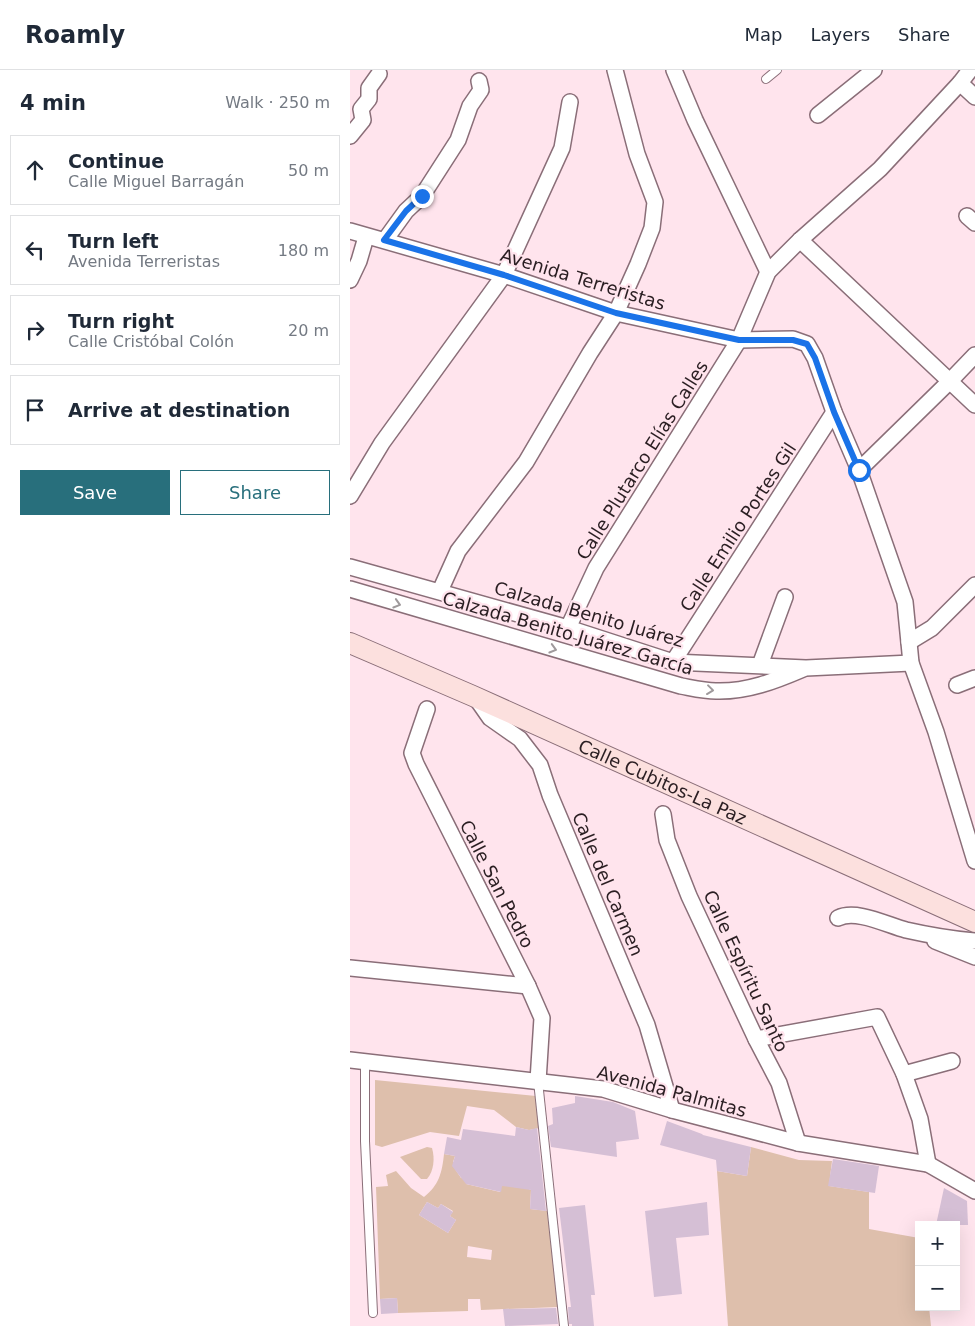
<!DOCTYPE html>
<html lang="en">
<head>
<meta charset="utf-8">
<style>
	body { margin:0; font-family:"DejaVu Sans",sans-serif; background:#f2f2f3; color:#1f2937 }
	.controls { position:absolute; right:15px; bottom:15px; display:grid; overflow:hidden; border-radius:0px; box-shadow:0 5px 20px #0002 }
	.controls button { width:45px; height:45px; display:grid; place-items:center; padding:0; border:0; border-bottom:1px solid #e0e1e3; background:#fff; color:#1f2937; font:25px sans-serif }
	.stop { position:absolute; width:15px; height:15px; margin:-11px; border:4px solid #1a73e8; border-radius:50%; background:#fff }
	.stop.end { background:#1a73e8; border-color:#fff; box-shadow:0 1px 5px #0008 }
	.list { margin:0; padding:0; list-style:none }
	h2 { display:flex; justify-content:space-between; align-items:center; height:65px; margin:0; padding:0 20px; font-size:21px }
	h2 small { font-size:16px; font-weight:400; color:#747a83 }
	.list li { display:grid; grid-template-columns:32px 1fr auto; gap:15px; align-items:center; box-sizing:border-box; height:70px; margin:0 10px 10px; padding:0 10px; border:1px solid #e0e1e3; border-radius:0px }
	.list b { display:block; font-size:19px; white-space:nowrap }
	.list p { margin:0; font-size:16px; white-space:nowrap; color:#747a83 }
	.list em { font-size:16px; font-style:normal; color:#747a83 }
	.actions { display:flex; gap:10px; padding:15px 20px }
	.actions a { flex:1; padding:11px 0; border:1px solid #286f7c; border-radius:0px; text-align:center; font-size:18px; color:#286f7c }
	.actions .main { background:#286f7c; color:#fff }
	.icon { flex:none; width:28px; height:28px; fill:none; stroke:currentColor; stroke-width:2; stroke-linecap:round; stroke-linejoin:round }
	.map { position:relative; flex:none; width:625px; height:1256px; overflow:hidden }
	header { display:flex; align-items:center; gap:30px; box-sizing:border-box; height:70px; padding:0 25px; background:#fff; border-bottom:1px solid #e0e1e3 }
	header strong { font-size:24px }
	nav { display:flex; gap:28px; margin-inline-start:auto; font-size:18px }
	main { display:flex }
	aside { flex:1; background:#fff }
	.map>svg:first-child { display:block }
	.green { fill:#debfac; fill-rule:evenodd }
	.building { fill:#d5bfd5 }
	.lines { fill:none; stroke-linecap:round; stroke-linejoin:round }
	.lane-casing { stroke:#8a6e78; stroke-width:10 }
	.street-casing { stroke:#8a6e78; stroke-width:18 }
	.secondary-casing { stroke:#8a6e78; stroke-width:22 }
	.lane { stroke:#fff; stroke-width:8 }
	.street { stroke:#fff; stroke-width:15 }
	.secondary { stroke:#fce0de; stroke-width:20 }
	.oneway { stroke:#9f9a9c }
	.route { stroke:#1a73e8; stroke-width:6 }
	.labels { text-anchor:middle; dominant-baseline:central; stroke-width:4.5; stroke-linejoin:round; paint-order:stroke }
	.street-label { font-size:18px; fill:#2a1e22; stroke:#ffe4ed }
</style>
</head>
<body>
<header>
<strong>Roamly</strong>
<nav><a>Map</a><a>Layers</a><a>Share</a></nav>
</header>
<main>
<aside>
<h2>4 min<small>Walk · 250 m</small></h2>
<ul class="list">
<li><svg class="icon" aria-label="ahead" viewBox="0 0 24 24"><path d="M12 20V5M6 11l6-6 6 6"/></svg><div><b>Continue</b><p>Calle Miguel Barragán</p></div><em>50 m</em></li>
<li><svg class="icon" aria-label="left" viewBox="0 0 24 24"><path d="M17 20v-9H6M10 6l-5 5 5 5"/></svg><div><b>Turn left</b><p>Avenida Terreristas</p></div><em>180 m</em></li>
<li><svg class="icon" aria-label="right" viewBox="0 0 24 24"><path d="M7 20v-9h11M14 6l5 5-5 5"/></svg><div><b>Turn right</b><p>Calle Cristóbal Colón</p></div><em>20 m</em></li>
<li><svg class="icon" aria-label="arrive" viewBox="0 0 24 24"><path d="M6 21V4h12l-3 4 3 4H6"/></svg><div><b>Arrive at destination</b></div></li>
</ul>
<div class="actions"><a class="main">Save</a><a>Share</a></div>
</aside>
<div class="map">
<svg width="625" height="1256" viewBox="0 0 625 1256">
	<rect width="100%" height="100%" fill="#ffe4ed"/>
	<g class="green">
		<path d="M 25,1010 L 186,1026 L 190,1058 L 179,1060 L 166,1057 L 144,1040 L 117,1036 L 109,1066 L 80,1062 L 32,1077 L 25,1075 Z"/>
		<path d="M 77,1077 L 82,1078 C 85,1088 84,1101 77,1109 L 71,1109 L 50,1087 Z"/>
		<path d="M 401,1077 L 449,1090 L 482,1091 L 479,1116 L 519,1122 L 519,1159 L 569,1168 L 569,1237 L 579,1237 L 581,1256 L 378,1256 L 367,1101 L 397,1106 Z"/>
		<path d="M 94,1084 L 105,1086 L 103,1092 L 106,1092 L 105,1099 L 111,1108 L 116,1109 L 116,1114 L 150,1122 L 153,1108 L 181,1120 L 180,1139 L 198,1141 L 208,1237 L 131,1240 L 130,1229 L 118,1229 L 118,1241 L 48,1243 L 47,1228 L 30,1229 L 26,1117 L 38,1116 L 36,1105 L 46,1101 L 61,1118 L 74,1127 C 89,1115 92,1103 94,1084 ZM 77,1132 L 88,1138 L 91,1134 L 103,1141 L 100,1146 L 106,1150 L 98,1163 L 69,1145 ZM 118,1176 L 142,1180 L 141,1190 L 117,1187 Z"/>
	</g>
	<g class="building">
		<path d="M 225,1026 L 263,1032 L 285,1041 L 289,1069 L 266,1072 L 267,1087 L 201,1077 L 198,1056 L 203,1054 L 202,1038 L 225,1033 Z"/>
		<path d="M 317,1051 L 352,1064 L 353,1065 L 401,1077 L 397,1106 L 367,1101 L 366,1090 L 310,1075 Z"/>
		<path d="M 166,1057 L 179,1060 L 187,1058 L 196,1141 L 180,1139 L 181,1120 L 152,1116 L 151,1122 L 116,1114 L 102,1096 L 105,1086 L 94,1084 L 97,1067 L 111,1070 L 113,1059 L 165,1066 Z"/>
		<path d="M 483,1089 L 529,1096 L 525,1123 L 478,1116 Z"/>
		<path d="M 594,1118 L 617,1131 L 618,1155 L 586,1155 Z"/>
		<path d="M 77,1132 L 88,1138 L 91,1134 L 103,1142 L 100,1146 L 106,1150 L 98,1163 L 69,1145 Z"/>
		<path d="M 357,1132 L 359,1165 L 326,1168 L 332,1224 L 304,1227 L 295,1141 Z"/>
		<path d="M 235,1135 L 245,1225 L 241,1225 L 244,1256 L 222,1256 L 222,1254 L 219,1254 L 218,1237 L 221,1237 L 209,1138 Z"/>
		<path d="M 47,1228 L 48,1243 L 31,1244 L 30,1229 Z"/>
		<path d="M 206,1238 L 208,1254 L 155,1256 L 153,1239 Z"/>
	</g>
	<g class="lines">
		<g class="lane-casing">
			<g id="lane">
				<path d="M 416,9 L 427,0"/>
				<path d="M 15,991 L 15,1071 L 23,1243"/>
				<path d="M 188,1011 L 214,1256"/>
			</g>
		</g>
		<g class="street-casing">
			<g id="street">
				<path d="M 324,0 L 345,50 L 418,202"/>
				<path d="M 610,13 L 625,27"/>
				<path d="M 468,45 L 524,0"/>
				<path d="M 0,66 L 13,50 L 11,39 L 19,29 L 19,18 L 29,4"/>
				<path d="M 617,146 L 625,153"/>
				<path d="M 0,161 L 154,205 L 266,243 L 389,270 L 443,269 L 457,274 L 465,288 L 484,342 L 509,400 L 555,532 L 561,593 L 586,662 L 625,791"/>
				<path d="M 35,170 L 56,141 L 72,126 L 108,70 L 120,36 L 131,20 L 129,11"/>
				<path d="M 450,170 L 625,335"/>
				<path d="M 0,210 L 9,191 L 16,167"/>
				<path d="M 509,400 L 600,311 L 625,285"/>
				<path d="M 0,426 L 32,373 L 154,205 L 212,78 L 220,32"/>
				<path d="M 0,497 L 218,558 L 323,592 L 456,598 L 561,593"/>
				<path d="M 0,519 L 331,616 C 342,618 354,621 366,621 C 397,622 425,611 453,599"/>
				<path d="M 90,521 L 108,481 L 176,392 L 240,283 L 266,243 L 288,194 L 302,158 L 305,132 L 287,84 L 265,0"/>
				<path d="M 218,558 L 246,498 L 389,270 L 418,202 L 450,170 L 530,99 L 610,13 L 620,0"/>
				<path d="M 559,572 L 582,558 L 625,515"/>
				<path d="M 323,592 L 484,342"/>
				<path d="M 410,595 L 435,527"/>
				<path d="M 607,615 L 625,608"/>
				<path d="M 126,628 L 140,648 L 170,669 L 190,695 L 200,725 L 297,955 L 322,1040"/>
				<path d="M 77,639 L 62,683 L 66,694 L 178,916 L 192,948 L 188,1011"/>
				<path d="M 313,744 L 317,770 L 339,826 L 406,969 L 429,1013 L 448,1073"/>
				<path d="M 488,848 C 506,839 537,855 556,860 C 578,865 602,869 625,871"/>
				<path d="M 585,871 L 625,887"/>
				<path d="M 0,898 L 178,916"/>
				<path d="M 406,969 L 527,947 L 554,1004 L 570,1049 L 578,1094"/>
				<path d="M 0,990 L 253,1019 L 322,1040 L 448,1073 L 578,1094 L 625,1121"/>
				<path d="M 554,1004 L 602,991"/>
			</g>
		</g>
		<g class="secondary-casing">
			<g id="secondary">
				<path id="s1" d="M 0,573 L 123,626 L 625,852"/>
			</g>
		</g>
		<use href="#lane" class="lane"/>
		<use href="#street" class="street"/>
		<use href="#secondary" class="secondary"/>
	</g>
	<defs><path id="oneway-chevron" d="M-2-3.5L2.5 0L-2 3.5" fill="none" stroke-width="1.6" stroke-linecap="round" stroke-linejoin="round" transform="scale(1.25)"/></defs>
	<g class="oneway">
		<use href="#oneway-chevron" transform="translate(47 534) rotate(17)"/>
		<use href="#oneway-chevron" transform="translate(203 579) rotate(16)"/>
		<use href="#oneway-chevron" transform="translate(360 620) rotate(7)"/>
	</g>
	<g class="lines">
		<path class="route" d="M 72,126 L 56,141 L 34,170 L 154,205 L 266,243 L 389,270 L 443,270 L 457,274 L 465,288 L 484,342 L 509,400"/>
	</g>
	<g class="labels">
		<g class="street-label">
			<text transform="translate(233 209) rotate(17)">Avenida Terreristas</text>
			<text transform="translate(292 390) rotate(-58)">Calle Plutarco Elías Calles</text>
			<text transform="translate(388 457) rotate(-57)">Calle Emilio Portes Gil</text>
			<text transform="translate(239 544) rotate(16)">Calzada Benito Juárez</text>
			<text transform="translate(218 563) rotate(16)">Calzada Benito Juárez García</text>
			<text stroke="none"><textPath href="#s1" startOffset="342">Calle Cubitos-La Paz</textPath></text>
			<text transform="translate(147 814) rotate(63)">Calle San Pedro</text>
			<text transform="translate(258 814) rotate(67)">Calle del Carmen</text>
			<text transform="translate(396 901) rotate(65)">Calle Espíritu Santo</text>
			<text transform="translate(322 1021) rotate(15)">Avenida Palmitas</text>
		</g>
	</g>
</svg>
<div class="controls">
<button>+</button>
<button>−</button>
</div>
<div class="stop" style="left:509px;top:400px"></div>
<div class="stop end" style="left:72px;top:126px"></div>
</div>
</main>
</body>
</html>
